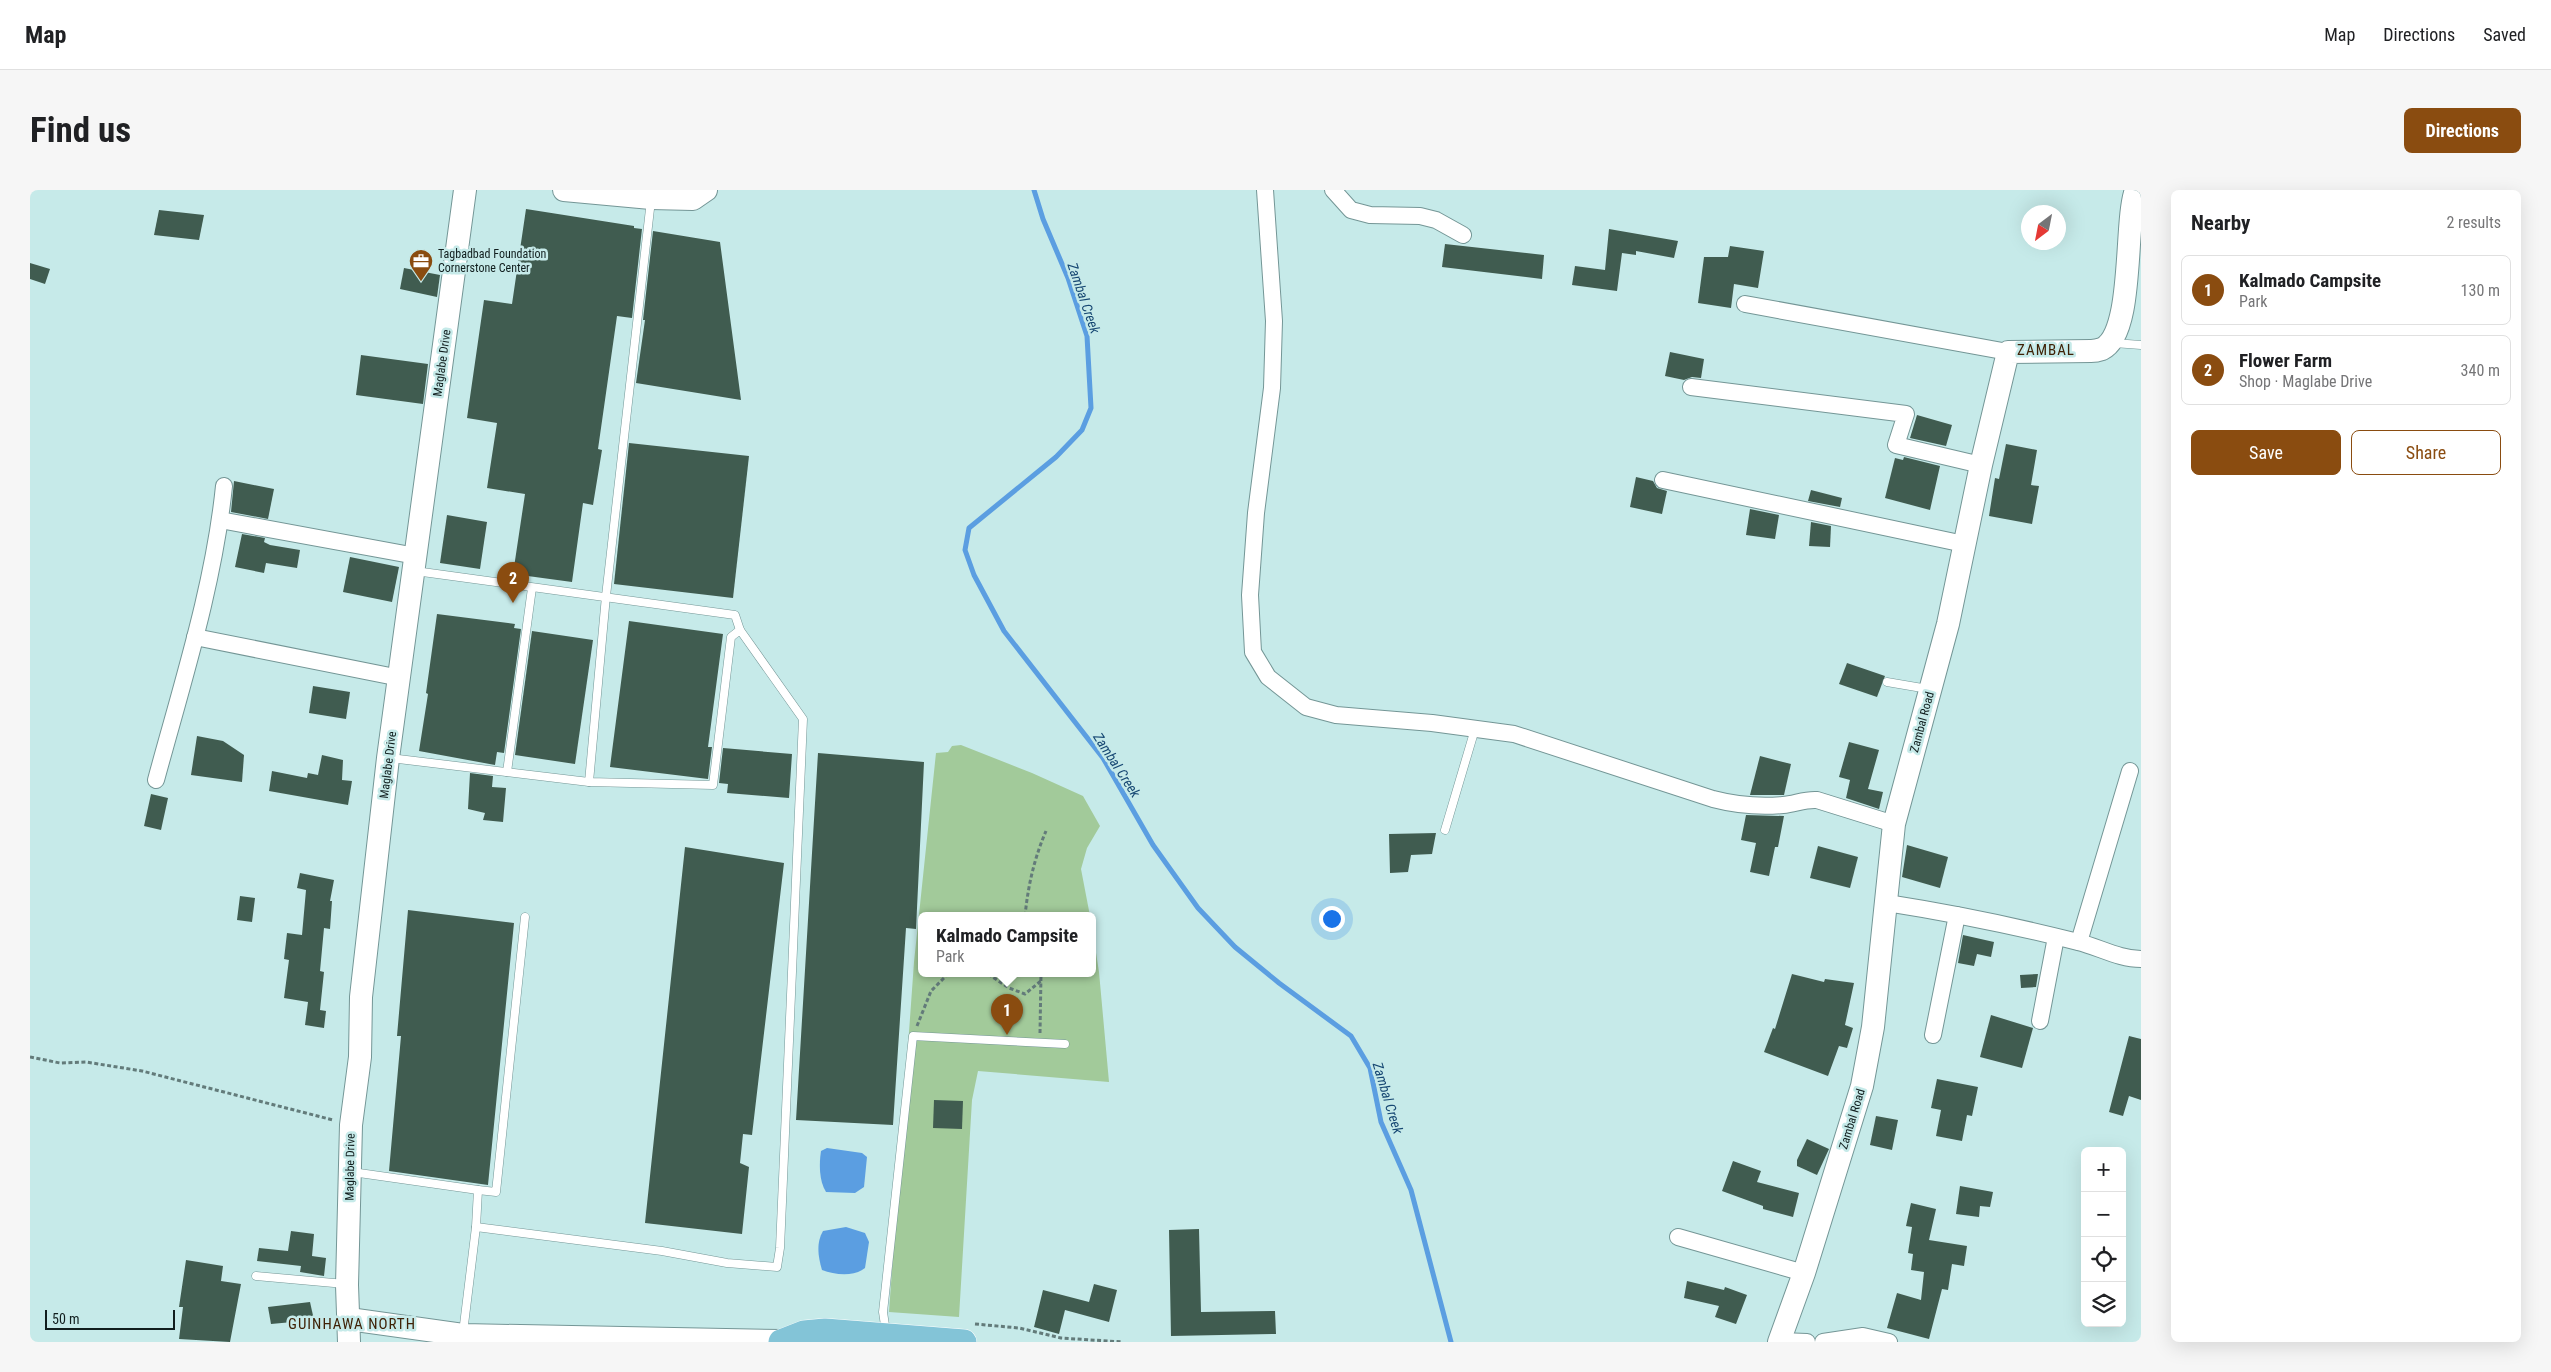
<!DOCTYPE html>
<html lang="en">
<head>
<meta charset="utf-8">
<style>
	body { margin:0; font-family:"Roboto Condensed",sans-serif; background:#f6f6f6; color:#202124 }
	.controls { position:absolute; right:15px; bottom:15px; display:grid; overflow:hidden; border-radius:8px; box-shadow:0 5px 20px #0002 }
	.controls button { width:45px; height:45px; display:grid; place-items:center; padding:0; border:0; border-bottom:1px solid #e0e0e0; background:#fff; color:#202124; font:25px sans-serif }
	.compass { position:absolute; left:1991px; top:15px; width:45px; height:45px; border-radius:50%; background:#fff; box-shadow:0 5px 20px #0002; rotate:212deg }
	.scale { position:absolute; left:15px; bottom:12px; width:130px; box-sizing:border-box; padding-left:5px; border:2px solid #111e1e; border-top:0; font-size:14px; line-height:18px; white-space:nowrap; color:#111e1e; -webkit-text-stroke:4px #c6eae9; paint-order:stroke }
	.you { position:absolute; left:1301px; top:728px; width:18px; height:18px; margin:-12px; border:4px solid #fff; border-radius:50%; background:#1a73e8; box-shadow:0 0 0 8px #1a73e833 }
	.badge { display:grid; place-items:center; width:32px; height:32px; border-radius:50%; background:#8a4c10; color:#fff; font-size:16px; font-weight:700 }
	.pin { position:absolute; translate:-50% -41px; filter:drop-shadow(0 1px 2px #0008) }
	.pin::after { content:''; position:absolute; top:26px; width:18px; height:15px; background:inherit; clip-path:polygon(0 0,100% 0,50% 100%) }
	.popup { position:absolute; left:888px; top:722px; width:178px; height:65px; box-sizing:border-box; display:grid; place-content:center; border-radius:8px; background:#fff; filter:drop-shadow(0 1px 4px #0005); font-size:16px; white-space:nowrap; color:#757577 }
	.popup b { font-size:19px; color:#202124 }
	.popup::after { content:''; position:absolute; left:50%; top:100%; margin-left:-10px; border:10px solid transparent; border-top-color:#fff }
	.list { margin:0; padding:0; list-style:none }
	h2 { display:flex; justify-content:space-between; align-items:center; height:65px; margin:0; padding:0 20px; font-size:21px }
	h2 small { font-size:16px; font-weight:400; color:#757577 }
	.list li { display:grid; grid-template-columns:32px 1fr auto; gap:15px; align-items:center; box-sizing:border-box; height:70px; margin:0 10px 10px; padding:0 10px; border:1px solid #e0e0e0; border-radius:8px }
	.list b { display:block; font-size:19px; white-space:nowrap }
	.list p { margin:0; font-size:16px; white-space:nowrap; color:#757577 }
	.list em { font-size:16px; font-style:normal; color:#757577 }
	.actions { display:flex; gap:10px; padding:15px 20px }
	.actions a { flex:1; padding:11px 0; border:1px solid #8a4c10; border-radius:8px; text-align:center; font-size:18px; color:#8a4c10 }
	.actions .main { background:#8a4c10; color:#fff }
	.icon { flex:none; width:28px; height:28px; fill:none; stroke:currentColor; stroke-width:2; stroke-linecap:round; stroke-linejoin:round }
	.map { position:relative; flex:none; width:2111px; height:1152px; overflow:hidden; border-radius:8px }
	header { display:flex; align-items:center; gap:30px; box-sizing:border-box; height:70px; padding:0 25px; background:#fff; border-bottom:1px solid #e0e0e0 }
	header strong { font-size:24px }
	nav { display:flex; gap:28px; margin-inline-start:auto; font-size:18px }
	.intro { display:flex; align-items:center; justify-content:space-between; box-sizing:border-box; height:120px; padding:0 30px }
	h1 { margin:0; font-size:35px }
	.button { padding:12px 22px; border-radius:8px; background:#8a4c10; color:#fff; font-size:18px; font-weight:700 }
	main { display:flex; gap:30px; padding:0 30px }
	aside { flex:1; background:#fff; border-radius:8px; box-shadow:0 5px 20px #0002 }
	.map>svg:first-child { display:block }
	.green { fill:#a2ca9a }
	.water { fill:#5b9ee1 }
	.lines { fill:none; stroke-linecap:round; stroke-linejoin:round }
	.stream { stroke:#5b9ee1; stroke-width:5 }
	.building { fill:#405c50 }
	.lane-casing { stroke:#749696; stroke-width:9 }
	.street-casing { stroke:#749696; stroke-width:18 }
	.secondary-casing { stroke:#749696; stroke-width:24 }
	.primary-casing { stroke:#fff; stroke-width:26 }
	.path { stroke:#637b7a; stroke-width:3; stroke-dasharray:4 2.5; stroke-linecap:butt }
	.lane { stroke:#fff; stroke-width:8 }
	.street { stroke:#fff; stroke-width:16 }
	.secondary { stroke:#fff; stroke-width:22 }
	.primary { stroke:#83c4d7; stroke-width:25 }
	.labels { text-anchor:middle; dominant-baseline:central; stroke-width:5; stroke-linejoin:round; paint-order:stroke }
	.poi-label { font-size:12px; fill:#111e1e; stroke:#c6eae9; text-anchor:start }
	.street-label { font-size:12px; fill:#111e1e; stroke:#c6eae9 }
	.water-label { font-size:14px; font-style:italic; fill:#174873; stroke:#c6eae9 }
	.quarter-label { font-size:15px; letter-spacing:1px; fill:#3f2106; stroke:#c6eae9 }
</style>
</head>
<body>
<header>
<strong>Map</strong>
<nav><a>Map</a><a>Directions</a><a>Saved</a></nav>
</header>
<div class="intro"><h1>Find us</h1><a class="button">Directions</a></div>
<main>
<div class="map">
<svg width="2111" height="1152" viewBox="0 0 2111 1152">
	<rect width="100%" height="100%" fill="#c6eae9"/>
	<path class="green" d="M 931,555 L 1002,583 L 1053,606 L 1070,636 L 1057,658 L 1051,679 L 1060,726 L 892,726 L 892,784 L 1062,784 L 1062,737 L 1069,782 L 1079,892 L 948,881 L 942,910 L 929,1127 L 859,1122 L 884,772 L 906,563 L 918,562 L 922,556 Z"/>
	<g class="water">
		<path d="M 797,958 L 832,963 L 837,967 L 834,997 L 825,1003 L 796,1002 C 789,991 789,974 791,961 Z"/>
		<path d="M 816,1037 L 835,1043 L 839,1052 L 835,1078 C 824,1087 805,1085 792,1080 C 788,1066 786,1053 793,1041 Z"/>
	</g>
	<g class="lines">
		<path class="stream" d="M 1004,0 L 1013,29 L 1038,88 L 1057,146 L 1061,218 L 1052,240 L 1026,267 L 939,338 L 935,360 L 944,385 L 974,441 L 1073,568 L 1123,655 L 1168,718 L 1205,757 L 1249,793 L 1321,846 L 1340,878 L 1351,932 L 1381,1000 L 1421,1152"/>
	</g>
	<g class="building">
		<path d="M 496,19 L 604,36 L 604,38 L 612,39 L 602,128 L 587,126 L 568,259 L 572,260 L 563,315 L 553,313 L 542,392 L 483,384 L 495,304 L 457,298 L 467,233 L 437,228 L 454,110 L 482,114 Z"/>
		<path d="M 129,20 L 174,25 L 169,50 L 124,45 Z"/>
		<path d="M 1579,39 L 1648,51 L 1644,68 L 1606,61 L 1606,65 L 1592,63 L 1587,101 L 1542,95 L 1545,76 L 1575,80 Z"/>
		<path d="M 623,41 L 690,52 L 711,210 L 606,193 L 615,130 L 613,130 Z"/>
		<path d="M 1415,54 L 1514,65 L 1512,89 L 1412,77 Z"/>
		<path d="M 1700,56 L 1734,61 L 1728,98 L 1704,94 L 1701,118 L 1668,113 L 1674,67 L 1698,67 Z"/>
		<path d="M 0,73 L 20,79 L 15,94 L 0,89 Z"/>
		<path d="M 374,78 L 410,85 L 407,107 L 370,99 Z"/>
		<path d="M 1640,162 L 1674,169 L 1671,188 L 1662,187 L 1654,190 L 1635,186 Z"/>
		<path d="M 331,165 L 398,174 L 393,214 L 326,205 Z"/>
		<path d="M 1887,225 L 1922,235 L 1916,256 L 1880,248 Z"/>
		<path d="M 599,253 L 719,266 L 703,408 L 584,394 Z"/>
		<path d="M 1976,254 L 2007,260 L 2001,295 L 2009,296 L 2002,334 L 1959,326 L 1965,288 L 1969,289 Z"/>
		<path d="M 1874,267 L 1910,276 L 1900,320 L 1855,308 L 1865,268 L 1873,270 Z"/>
		<path d="M 1606,287 L 1623,291 L 1627,298 L 1637,301 L 1632,324 L 1600,317 Z"/>
		<path d="M 204,291 L 244,299 L 238,329 L 201,322 Z"/>
		<path d="M 1781,300 L 1812,308 L 1810,317 L 1778,311 Z"/>
		<path d="M 1720,319 L 1749,325 L 1745,349 L 1716,345 Z"/>
		<path d="M 417,325 L 457,332 L 450,379 L 410,373 Z"/>
		<path d="M 1781,332 L 1801,336 L 1800,357 L 1779,356 Z"/>
		<path d="M 212,344 L 235,348 L 234,352 L 240,355 L 270,360 L 267,378 L 236,373 L 234,383 L 205,377 Z"/>
		<path d="M 320,367 L 369,377 L 362,412 L 313,402 Z"/>
		<path d="M 407,424 L 485,434 L 484,438 L 491,439 L 474,563 L 467,562 L 465,575 L 389,561 L 398,504 L 396,503 Z"/>
		<path d="M 599,431 L 693,444 L 678,557 L 682,557 L 678,589 L 580,577 Z"/>
		<path d="M 502,441 L 563,450 L 545,574 L 485,565 Z"/>
		<path d="M 1817,473 L 1855,486 L 1847,507 L 1809,494 Z"/>
		<path d="M 283,496 L 320,502 L 316,529 L 279,523 Z"/>
		<path d="M 167,546 L 193,551 L 214,565 L 212,592 L 161,585 Z"/>
		<path d="M 1819,552 L 1849,560 L 1838,599 L 1853,602 L 1849,619 L 1816,608 L 1820,590 L 1809,587 Z"/>
		<path d="M 693,558 L 762,564 L 759,608 L 697,603 L 698,594 L 689,593 Z"/>
		<path d="M 788,563 L 894,572 L 886,739 L 876,738 L 863,935 L 766,930 Z"/>
		<path d="M 292,565 L 313,570 L 312,590 L 322,591 L 318,615 L 239,601 L 242,581 L 277,588 L 278,583 L 288,585 Z"/>
		<path d="M 1730,566 L 1761,574 L 1754,605 L 1720,605 Z"/>
		<path d="M 440,583 L 463,586 L 462,597 L 476,598 L 473,632 L 453,630 L 455,623 L 438,619 Z"/>
		<path d="M 121,604 L 138,608 L 131,640 L 114,636 Z"/>
		<path d="M 1716,625 L 1754,626 L 1748,657 L 1745,657 L 1739,686 L 1720,682 L 1726,653 L 1711,650 Z"/>
		<path d="M 1406,643 L 1402,664 L 1381,665 L 1378,682 L 1360,683 L 1359,644 Z"/>
		<path d="M 1877,655 L 1918,667 L 1910,698 L 1872,687 Z"/>
		<path d="M 1788,656 L 1828,667 L 1820,698 L 1780,688 Z"/>
		<path d="M 655,657 L 754,673 L 722,945 L 713,944 L 710,973 L 719,977 L 712,1044 L 615,1033 Z"/>
		<path d="M 270,683 L 304,690 L 300,711 L 302,711 L 300,739 L 294,738 L 290,781 L 294,782 L 290,820 L 296,821 L 294,838 L 275,835 L 278,812 L 254,808 L 259,770 L 254,769 L 257,743 L 272,745 L 276,700 L 267,698 Z"/>
		<path d="M 210,706 L 225,708 L 222,732 L 207,730 Z"/>
		<path d="M 378,720 L 484,733 L 458,995 L 359,981 L 371,846 L 367,846 Z"/>
		<path d="M 1933,745 L 1964,752 L 1961,767 L 1947,764 L 1944,776 L 1928,773 Z"/>
		<path d="M 1762,784 L 1794,792 L 1795,789 L 1824,793 L 1815,835 L 1823,838 L 1817,858 L 1809,856 L 1798,886 L 1734,862 L 1743,838 L 1745,839 Z"/>
		<path d="M 2008,784 L 2006,797 L 1991,798 L 1990,785 Z"/>
		<path d="M 1961,825 L 2003,838 L 1992,878 L 1950,867 Z"/>
		<path d="M 2099,846 L 2111,849 L 2111,910 L 2099,906 L 2093,926 L 2079,922 Z"/>
		<path d="M 1907,889 L 1948,897 L 1942,926 L 1937,925 L 1932,951 L 1906,946 L 1911,920 L 1901,918 Z"/>
		<path d="M 904,910 L 933,911 L 932,939 L 903,938 Z"/>
		<path d="M 1846,926 L 1868,930 L 1862,960 L 1840,955 Z"/>
		<path d="M 1777,949 L 1799,959 L 1787,985 L 1767,976 L 1767,970 Z"/>
		<path d="M 1703,971 L 1731,981 L 1727,992 L 1769,1003 L 1763,1027 L 1733,1019 L 1733,1016 L 1692,1001 Z"/>
		<path d="M 1930,996 L 1963,1002 L 1960,1017 L 1950,1016 L 1949,1027 L 1926,1024 Z"/>
		<path d="M 1881,1013 L 1906,1019 L 1899,1050 L 1937,1056 L 1934,1076 L 1922,1074 L 1918,1100 L 1912,1099 L 1899,1149 L 1857,1138 L 1867,1103 L 1891,1110 L 1894,1082 L 1881,1080 L 1883,1064 L 1878,1063 L 1882,1037 L 1876,1036 Z"/>
		<path d="M 1169,1039 L 1171,1122 L 1245,1121 L 1246,1144 L 1141,1146 L 1139,1040 Z"/>
		<path d="M 261,1041 L 284,1044 L 282,1066 L 296,1068 L 294,1086 L 270,1082 L 271,1076 L 227,1071 L 229,1058 L 258,1061 Z"/>
		<path d="M 156,1070 L 193,1076 L 191,1091 L 211,1094 L 200,1152 L 149,1149 L 153,1117 L 149,1117 Z"/>
		<path d="M 1657,1091 L 1694,1100 L 1695,1097 L 1717,1105 L 1706,1134 L 1685,1127 L 1689,1116 L 1654,1108 Z"/>
		<path d="M 1064,1094 L 1087,1100 L 1079,1132 L 1035,1120 L 1029,1144 L 1004,1137 L 1013,1100 L 1059,1112 Z"/>
		<path d="M 280,1112 L 284,1130 L 241,1134 L 238,1117 Z"/>
	</g>
	<g class="lines">
		<g class="lane-casing">
			<g id="lane">
				<path d="M 2084,153 L 2111,155"/>
				<path d="M 385,381 L 705,425 L 710,440"/>
				<path d="M 1857,492 L 1898,499"/>
				<path d="M 360,568 L 559,592 L 683,595 L 701,447 L 710,440 L 773,529 L 750,1058 L 747,1077 L 697,1073 L 632,1061 L 446,1037"/>
				<path d="M 477,582 L 502,398"/>
				<path d="M 559,592 L 576,406 L 621,10"/>
				<path d="M 1415,640 L 1445,539"/>
				<path d="M 322,982 L 448,1000 L 446,1037 L 433,1143"/>
				<path d="M 448,1000 L 466,1002 L 495,727"/>
				<path d="M 226,1086 L 315,1094"/>
				<path d="M 856,1142 L 853,1122 L 883,846 L 1035,854"/>
			</g>
		</g>
		<g class="street-casing">
			<g id="street">
				<path d="M 1235,0 L 1244,131 L 1242,198 L 1226,323 L 1220,405 L 1223,462 L 1238,487 L 1276,517 L 1306,525 L 1402,533 L 1484,544 L 1683,609 C 1706,615 1730,617 1753,615 C 1765,614 1775,609 1787,610 L 1864,634"/>
				<path d="M 1303,0 L 1321,20 L 1340,25 L 1390,26 L 1406,30 L 1433,45"/>
				<path d="M 1715,114 L 1978,162"/>
				<path d="M 1661,197 L 1876,224 L 1866,255 L 1951,275"/>
				<path d="M 1633,290 L 1934,354"/>
				<path d="M 190,330 L 386,366"/>
				<path d="M 165,447 L 370,488"/>
				<path d="M 126,590 C 152,494 184,395 194,296"/>
				<path d="M 1857,713 C 1921,723 1985,736 2048,752 C 2069,757 2089,769 2111,769"/>
				<path d="M 2049,752 L 2100,581"/>
				<path d="M 2010,831 L 2026,747"/>
				<path d="M 1903,845 L 1927,725"/>
				<path d="M 1648,1047 L 1774,1083"/>
				<path d="M 1750,1151 L 1777,1152"/>
				<path d="M 1793,1152 L 1833,1146 L 1859,1152"/>
			</g>
		</g>
		<g class="secondary-casing">
			<g id="secondary">
				<path d="M 534,0 L 621,8 L 663,9 L 676,0"/>
				<path d="M 319,1129 L 433,1145 L 751,1151"/>
				<path d="M 319,1152 L 317,1095 L 321,935 L 330,867 L 331,807 L 358,568 L 435,0"/>
				<path d="M 1749,1152 L 1774,1083 L 1832,896 L 1843,837 L 1864,634 L 1918,434 L 1951,275 L 1978,162 L 2061,161 C 2064,161 2069,160 2072,159 C 2105,143 2094,31 2106,0"/>
			</g>
		</g>
		<g class="primary-casing">
			<path id="primary" d="M 751,1152 L 774,1143 L 795,1141 L 934,1152"/>
		</g>
		<g class="path">
			<path d="M 995,726 C 998,696 1004,669 1016,641"/>
			<path d="M 958,784 L 979,798 L 995,804 L 1012,790"/>
			<path d="M 887,836 L 901,801 L 918,784"/>
			<path d="M 1010,843 L 1011,784"/>
			<path d="M 0,867 L 30,873 L 56,872 L 112,881 L 303,930"/>
			<path d="M 945,1134 L 989,1138 L 1031,1148 L 1093,1152"/>
		</g>
		<use href="#lane" class="lane"/>
		<use href="#street" class="street"/>
		<use href="#secondary" class="secondary"/>
		<use href="#primary" class="primary"/>
	</g>
	<defs>
		<g id="office-pin" transform="scale(1.25)"><path d="M0 17L-7.5 6A9.5 9.5 0 1 1 7.5 6Z" fill="#8a4c10" stroke="#c6eae9"/><path d="M-6-3h4V-5.5h4V-3h4V5H-6ZM-1-4.5V-3h2v-1.5ZM-6 0V1H6V0Z" fill="#fff"/></g>
	</defs>
	<g fill-rule="evenodd">
		<use href="#office-pin" x="391" y="71"/>
	</g>
	<g class="labels">
		<g class="poi-label">
			<text x="408" y="64">Tagbadbad Foundation<tspan x="408" dy="14">Cornerstone Center</tspan></text>
		</g>
		<g class="street-label">
			<text transform="translate(412 173) rotate(-82)">Maglabe Drive</text>
			<text transform="translate(1892 532) rotate(-75)">Zambal Road</text>
			<text transform="translate(358 575) rotate(-83)">Maglabe Drive</text>
			<text transform="translate(1822 929) rotate(-73)">Zambal Road</text>
			<text transform="translate(320 977) rotate(-89)">Maglabe Drive</text>
		</g>
		<g class="water-label">
			<text transform="translate(1054 108) rotate(71)">Zambal Creek</text>
			<text transform="translate(1087 575) rotate(57)">Zambal Creek</text>
			<text transform="translate(1358 908) rotate(73)">Zambal Creek</text>
		</g>
		<g class="quarter-label">
			<text x="2016" y="160">ZAMBAL</text>
			<text x="322" y="1134">GUINHAWA NORTH</text>
		</g>
	</g>
</svg>
<div class="controls">
<button>+</button>
<button>−</button>
<button><svg class="icon" aria-label="locate" viewBox="0 0 24 24"><circle cx="12" cy="12" r="6"/><path d="M12 2v4M12 18v4M2 12h4M18 12h4"/></svg></button>
<button><svg class="icon" aria-label="layers" viewBox="0 0 24 24"><path d="M12 4l9 5-9 5-9-5zM3 14l9 5 9-5"/></svg></button>
</div>
<svg class="compass" viewBox="-18 -18 36 36"><path d="M0-13l5 13h-10z" fill="#e53935"/><path d="M0 13l5-13h-10z" fill="#757577"/></svg>
<div class="scale">50 m</div>
<div class="you"></div>
<div class="pin badge" style="left:977px;top:845px">1</div>
<div class="popup"><b>Kalmado Campsite</b>Park</div>
<div class="pin badge" style="left:483px;top:413px">2</div>
</div>
<aside>
<h2>Nearby<small>2 results</small></h2>
<ul class="list">
<li><span class="badge">1</span><div><b>Kalmado Campsite</b><p>Park</p></div><em>130 m</em></li>
<li><span class="badge">2</span><div><b>Flower Farm</b><p>Shop · Maglabe Drive</p></div><em>340 m</em></li>
</ul>
<div class="actions"><a class="main">Save</a><a>Share</a></div>
</aside>
</main>
</body>
</html>
